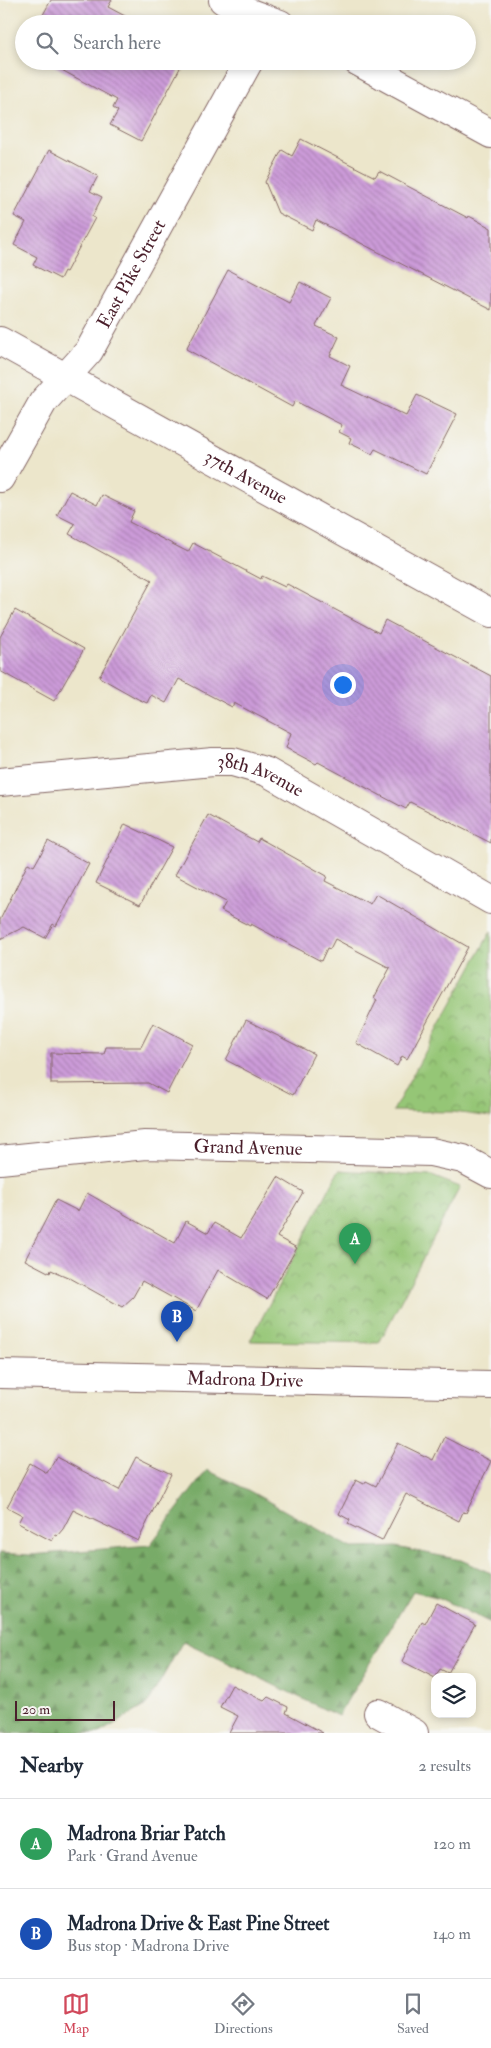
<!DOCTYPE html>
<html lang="en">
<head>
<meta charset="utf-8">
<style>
	body { margin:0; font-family:"IM FELL Double Pica",serif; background:#f6f6f7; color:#1f2937 }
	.controls { position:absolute; right:15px; bottom:15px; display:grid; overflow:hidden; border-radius:10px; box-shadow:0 2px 8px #0003 }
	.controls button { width:45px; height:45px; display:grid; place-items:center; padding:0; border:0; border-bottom:1px solid #e0e1e3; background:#fff; color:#1f2937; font:25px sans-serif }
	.scale { position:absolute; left:15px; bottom:12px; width:100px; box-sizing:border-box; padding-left:5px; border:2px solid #4a1f2b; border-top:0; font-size:14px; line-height:18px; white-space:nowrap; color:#4a1f2b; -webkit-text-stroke:4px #f6f6f2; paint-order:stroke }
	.you { position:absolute; left:342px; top:684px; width:18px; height:18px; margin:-12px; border:4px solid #fff; border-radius:50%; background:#1a73e8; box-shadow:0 0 0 8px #1a73e833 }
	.badge { display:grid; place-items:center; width:32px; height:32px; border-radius:50%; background:#d1495b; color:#fff; font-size:16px; font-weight:700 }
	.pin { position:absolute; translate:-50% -41px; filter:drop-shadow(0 1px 2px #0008) }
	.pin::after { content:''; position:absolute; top:26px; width:18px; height:15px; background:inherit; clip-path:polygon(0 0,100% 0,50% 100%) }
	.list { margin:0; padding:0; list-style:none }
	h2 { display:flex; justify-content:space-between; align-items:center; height:65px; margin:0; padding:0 20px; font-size:21px }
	h2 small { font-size:16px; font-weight:400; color:#747a83 }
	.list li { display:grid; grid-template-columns:32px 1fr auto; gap:15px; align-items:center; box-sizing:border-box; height:90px; padding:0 20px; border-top:1px solid #e0e1e3 }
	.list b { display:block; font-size:19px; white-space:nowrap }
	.list p { margin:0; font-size:16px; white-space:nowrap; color:#747a83 }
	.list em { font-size:16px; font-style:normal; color:#747a83 }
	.icon { flex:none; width:28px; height:28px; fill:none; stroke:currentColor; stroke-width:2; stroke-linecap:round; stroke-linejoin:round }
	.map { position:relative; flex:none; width:491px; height:1733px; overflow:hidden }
	.search { position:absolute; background:#fff; box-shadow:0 2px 8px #0003; left:15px; right:15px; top:15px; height:55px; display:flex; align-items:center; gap:12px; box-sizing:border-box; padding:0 18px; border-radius:28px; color:#747a83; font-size:19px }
	.sheet { height:245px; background:#fff }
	nav { display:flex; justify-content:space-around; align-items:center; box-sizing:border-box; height:70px; border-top:1px solid #e0e1e3; background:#fff; font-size:14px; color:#747a83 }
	nav a { display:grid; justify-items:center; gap:2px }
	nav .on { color:#d1495b }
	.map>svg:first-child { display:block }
	.forest { fill:url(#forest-firs); stroke:#616549 }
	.park { fill:url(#park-crowns); stroke:#707250 }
	.building { fill:url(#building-back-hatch) }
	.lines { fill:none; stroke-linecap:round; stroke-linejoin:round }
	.minor-casing { stroke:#836563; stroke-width:30 }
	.minor { stroke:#fff; stroke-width:28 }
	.labels { text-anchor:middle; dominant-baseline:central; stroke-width:5; stroke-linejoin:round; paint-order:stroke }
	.street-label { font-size:19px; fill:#4a1f2b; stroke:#f6f6f2 }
</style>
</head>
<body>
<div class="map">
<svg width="491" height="1733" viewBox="0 0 491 1733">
	<defs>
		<pattern id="forest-firs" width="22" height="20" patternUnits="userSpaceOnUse" patternTransform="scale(1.25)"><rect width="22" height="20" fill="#78ab67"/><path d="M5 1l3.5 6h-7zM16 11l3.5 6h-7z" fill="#648b55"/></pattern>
		<pattern id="park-crowns" width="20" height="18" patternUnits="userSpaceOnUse" patternTransform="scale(1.25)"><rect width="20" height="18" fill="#95c676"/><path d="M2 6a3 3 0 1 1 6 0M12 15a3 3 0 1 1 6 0" fill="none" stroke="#7ca061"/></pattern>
		<pattern id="building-back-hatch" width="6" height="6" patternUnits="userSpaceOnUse" patternTransform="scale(1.25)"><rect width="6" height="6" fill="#cc9bd9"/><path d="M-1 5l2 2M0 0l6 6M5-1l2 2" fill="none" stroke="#a87eb0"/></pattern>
	</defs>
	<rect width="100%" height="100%" fill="#f6f6f2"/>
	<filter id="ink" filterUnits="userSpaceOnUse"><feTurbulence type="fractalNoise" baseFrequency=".02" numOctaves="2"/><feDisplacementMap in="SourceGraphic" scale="10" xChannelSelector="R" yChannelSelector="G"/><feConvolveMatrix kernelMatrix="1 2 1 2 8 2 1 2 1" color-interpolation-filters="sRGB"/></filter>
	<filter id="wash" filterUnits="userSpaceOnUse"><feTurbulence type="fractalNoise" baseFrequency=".0096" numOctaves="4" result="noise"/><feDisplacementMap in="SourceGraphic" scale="20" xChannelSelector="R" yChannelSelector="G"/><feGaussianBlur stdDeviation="1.12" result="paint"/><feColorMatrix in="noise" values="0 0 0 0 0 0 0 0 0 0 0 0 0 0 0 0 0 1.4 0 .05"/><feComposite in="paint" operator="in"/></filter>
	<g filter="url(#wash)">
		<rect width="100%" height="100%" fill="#ece6cb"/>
		<path class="forest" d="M 207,1470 L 246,1489 L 352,1548 L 396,1547 L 461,1560 L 491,1573 L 491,1623 L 440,1598 L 413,1591 L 338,1716 L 183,1641 L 147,1705 L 99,1733 L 0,1733 L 0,1553 L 30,1555 L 150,1545 Z"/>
		<g class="park">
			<path d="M 491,931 L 491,1117 L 453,1112 L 393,1111 Z"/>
			<path d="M 339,1170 L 432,1176 L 460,1187 L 379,1343 L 250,1341 Z"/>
		</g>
		<g id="blocks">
			<g class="building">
				<path d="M 51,0 L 112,0 L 108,7 L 140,24 L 38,24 Z"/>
				<path d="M 45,61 L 169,61 L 180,68 L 141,141 L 110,125 L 118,111 L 113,108 L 117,100 Z"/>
				<path d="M 301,139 L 375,177 L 379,171 L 468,218 L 469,216 L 491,228 L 491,310 L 316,220 L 312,230 L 278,213 L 265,182 L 282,150 L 292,156 Z"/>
				<path d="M 49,150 L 98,176 L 90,191 L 102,197 L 92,217 L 95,218 L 66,272 L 64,271 L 60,279 L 33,265 L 37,257 L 14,245 L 26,222 L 14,216 Z"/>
				<path d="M 228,270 L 289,302 L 300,282 L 331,298 L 316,326 L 339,337 L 330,356 L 350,366 L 341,385 L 406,416 L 417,395 L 457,414 L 426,474 L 375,449 L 372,454 L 349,443 L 351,438 L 339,432 L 342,425 L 295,401 L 292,407 L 186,349 Z"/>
				<path d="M 70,491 L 97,505 L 102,495 L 134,511 L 129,522 L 188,552 L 193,543 L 261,579 L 262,576 L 285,587 L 287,584 L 379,633 L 385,620 L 491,676 L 491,843 L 410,802 L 406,809 L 318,762 L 316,764 L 286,748 L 291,733 L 234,703 L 232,707 L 179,679 L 166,703 L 151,695 L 147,703 L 138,699 L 99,677 L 152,580 L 69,534 L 75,524 L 57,515 Z"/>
				<path d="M 15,610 L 84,649 L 54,701 L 0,671 L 0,637 Z"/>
				<path d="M 208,815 L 257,842 L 259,838 L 327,876 L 325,881 L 370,904 L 376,894 L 468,947 L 407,1059 L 402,1056 L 397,1066 L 356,1043 L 377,1000 L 374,998 L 390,968 L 335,939 L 330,949 L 327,948 L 321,961 L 251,924 L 250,926 L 221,911 L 226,902 L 175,875 Z"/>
				<path d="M 125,824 L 172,847 L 140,905 L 96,883 Z"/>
				<path d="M 48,841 L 89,864 L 56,926 L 53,924 L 45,938 L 24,927 L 0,939 L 0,920 L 28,863 L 34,866 Z"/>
				<path d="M 246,1020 L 314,1054 L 293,1095 L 226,1060 Z"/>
				<path d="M 153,1023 L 192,1044 L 167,1093 L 148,1083 L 51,1084 L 51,1053 L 104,1054 L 106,1047 L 141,1047 Z"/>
				<path d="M 278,1177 L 303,1192 L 277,1237 L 297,1248 L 267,1299 L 218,1270 L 196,1311 L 142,1281 L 133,1297 L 122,1307 L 70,1278 L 51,1270 L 50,1273 L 25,1260 L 56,1200 L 78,1211 L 87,1193 L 175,1243 L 186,1221 L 208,1233 L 214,1223 L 241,1238 Z"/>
				<path d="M 444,1437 L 491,1461 L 466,1513 L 463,1512 L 459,1521 L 406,1494 L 382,1541 L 348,1524 L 350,1520 L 339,1514 L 356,1480 L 364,1484 L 366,1481 L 376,1486 L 398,1443 L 433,1460 Z"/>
				<path d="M 56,1457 L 119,1490 L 136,1457 L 171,1474 L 138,1541 L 73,1510 L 63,1529 L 57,1536 L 55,1535 L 52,1541 L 18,1523 L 22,1515 L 7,1507 L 30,1463 L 47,1473 Z"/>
				<path d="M 436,1603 L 475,1624 L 448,1673 L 440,1669 L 435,1678 L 402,1661 L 422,1622 L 425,1624 Z"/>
				<path d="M 232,1685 L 264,1701 L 268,1697 L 288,1707 L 286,1713 L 323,1733 L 229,1733 L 238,1716 L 220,1707 Z"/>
			</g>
		</g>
	</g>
	<g filter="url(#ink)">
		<use href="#blocks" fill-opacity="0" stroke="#836563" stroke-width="1"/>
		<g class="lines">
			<g class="minor-casing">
				<g id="minor">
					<path d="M 223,0 L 239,9 L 280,24"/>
					<path d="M 357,61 L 491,134"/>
					<path id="s1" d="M 0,341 L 491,613"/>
					<path id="s2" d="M 0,478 L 43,402 L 89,351 L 249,61"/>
					<path id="s3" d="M 0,782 L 213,762 L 233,762 L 267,772 L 491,900"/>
					<path id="s4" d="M 0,1160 L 145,1145 L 431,1152 L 463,1159 L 491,1174"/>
					<path id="s5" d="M 0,1374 L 491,1385"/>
					<path d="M 378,1713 L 414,1733"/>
				</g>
			</g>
			<use href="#minor" class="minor"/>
		</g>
	</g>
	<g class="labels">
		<g class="street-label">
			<text stroke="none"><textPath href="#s2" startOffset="244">East Pike Street</textPath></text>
			<text stroke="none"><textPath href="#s1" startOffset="281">37th Avenue</textPath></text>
			<text stroke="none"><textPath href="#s3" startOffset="264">38th Avenue</textPath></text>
			<text stroke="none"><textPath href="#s4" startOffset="249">Grand Avenue</textPath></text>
			<text stroke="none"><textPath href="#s5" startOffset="245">Madrona Drive</textPath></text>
		</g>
	</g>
</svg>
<div class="controls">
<button><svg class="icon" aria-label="layers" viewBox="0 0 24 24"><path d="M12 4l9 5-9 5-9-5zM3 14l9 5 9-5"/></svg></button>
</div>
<div class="scale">20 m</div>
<div class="you"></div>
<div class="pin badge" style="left:355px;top:1264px;background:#2e9e5b">A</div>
<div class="pin badge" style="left:177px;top:1342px;background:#1a4fb4">B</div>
<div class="search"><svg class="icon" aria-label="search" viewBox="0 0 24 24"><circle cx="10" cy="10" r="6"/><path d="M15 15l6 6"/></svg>Search here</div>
</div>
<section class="sheet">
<h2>Nearby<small>2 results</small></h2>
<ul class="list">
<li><span class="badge" style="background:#2e9e5b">A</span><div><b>Madrona Briar Patch</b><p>Park · Grand Avenue</p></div><em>120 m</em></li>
<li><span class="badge" style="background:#1a4fb4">B</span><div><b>Madrona Drive &amp; East Pine Street</b><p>Bus stop · Madrona Drive</p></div><em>140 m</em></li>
</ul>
</section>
<nav>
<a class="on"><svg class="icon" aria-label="map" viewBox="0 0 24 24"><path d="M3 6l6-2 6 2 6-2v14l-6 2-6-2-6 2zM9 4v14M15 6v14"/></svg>Map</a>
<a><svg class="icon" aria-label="directions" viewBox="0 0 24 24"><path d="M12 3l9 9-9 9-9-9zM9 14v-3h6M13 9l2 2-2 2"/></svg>Directions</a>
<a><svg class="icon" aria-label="saved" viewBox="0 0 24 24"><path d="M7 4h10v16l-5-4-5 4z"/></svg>Saved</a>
</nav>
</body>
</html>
